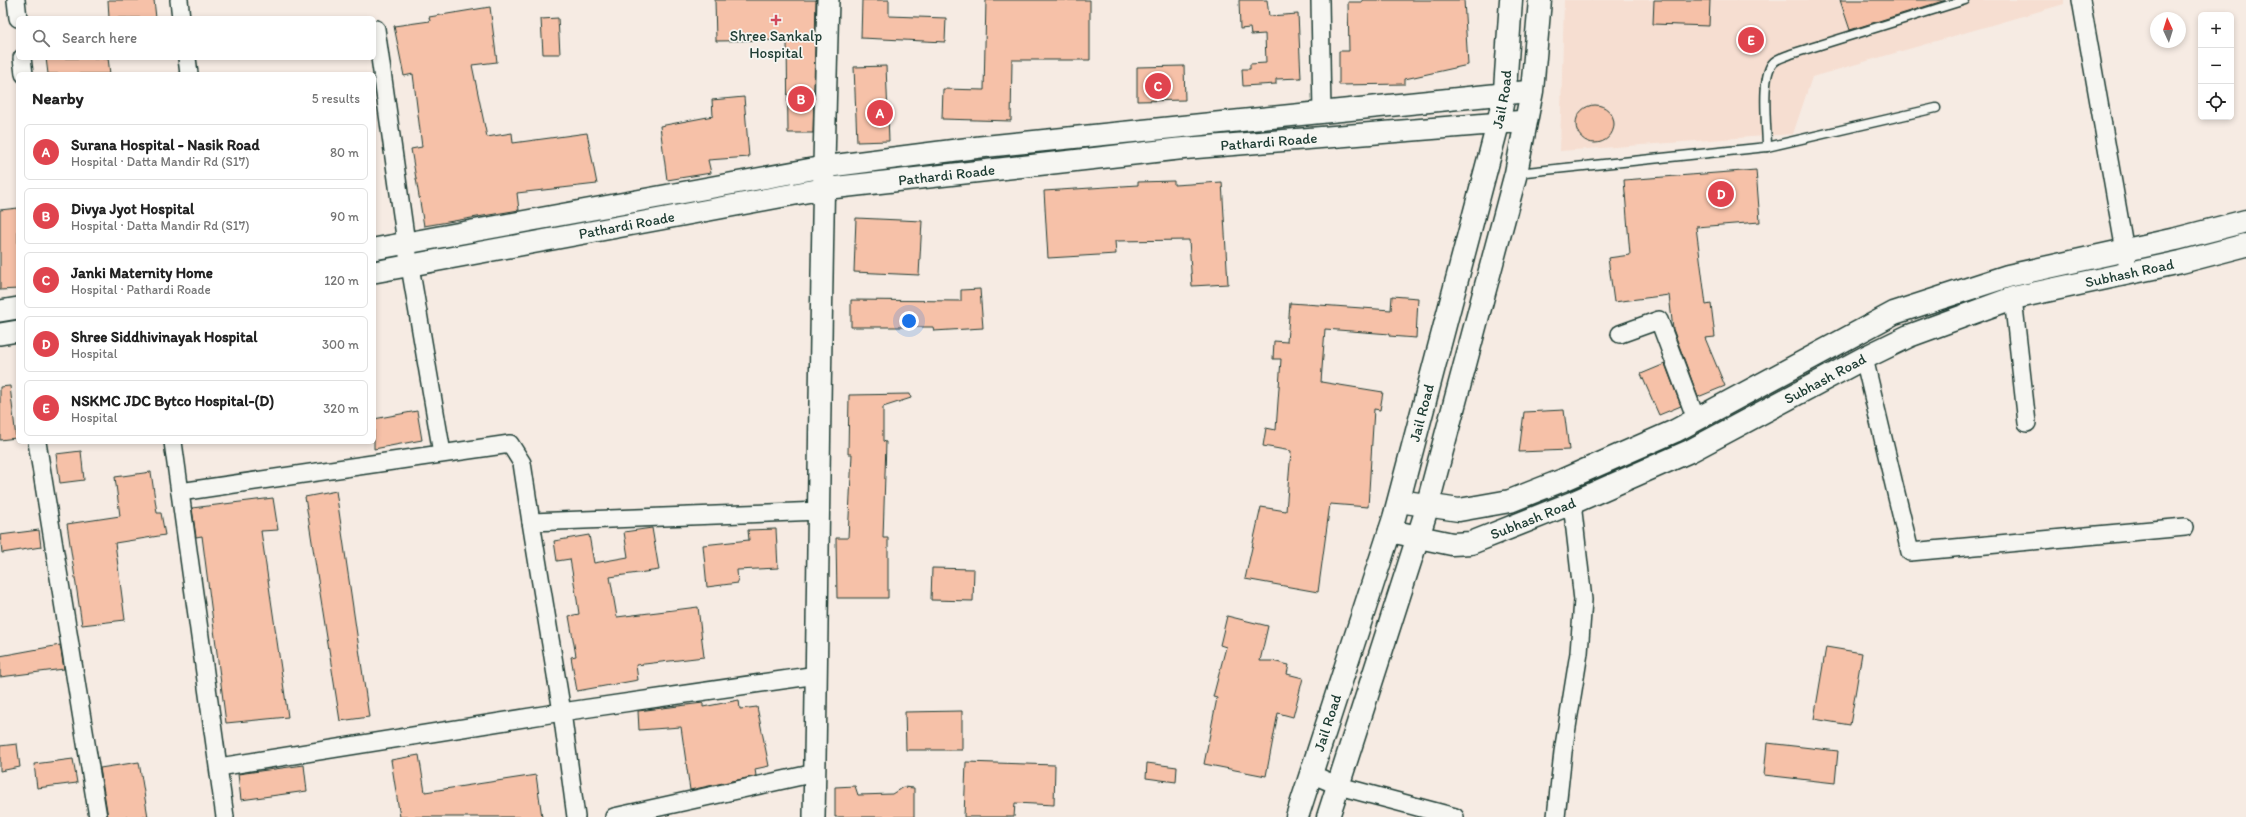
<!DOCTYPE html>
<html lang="en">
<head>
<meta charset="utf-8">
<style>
	body { margin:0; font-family:Itim,sans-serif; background:#f2f2f2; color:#222 }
	.controls { position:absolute; right:12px; top:12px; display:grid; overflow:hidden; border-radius:6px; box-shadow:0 2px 6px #0003 }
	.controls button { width:36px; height:36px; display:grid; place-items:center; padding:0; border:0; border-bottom:1px solid #e0e0e0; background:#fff; color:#222; font:20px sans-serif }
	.compass { position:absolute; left:2150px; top:12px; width:36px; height:36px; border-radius:50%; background:#fff; box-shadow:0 2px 6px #0003; rotate:356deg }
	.you { position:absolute; left:909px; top:321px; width:14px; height:14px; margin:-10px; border:3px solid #fff; border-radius:50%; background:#1a73e8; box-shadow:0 0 0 6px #1a73e833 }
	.badge { display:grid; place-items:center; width:26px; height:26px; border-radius:50%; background:#d1495b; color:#fff; font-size:13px; font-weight:700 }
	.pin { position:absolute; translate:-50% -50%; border:2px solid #fff; box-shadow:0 1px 4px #0006 }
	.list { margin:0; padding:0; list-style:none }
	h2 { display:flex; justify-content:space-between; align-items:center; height:52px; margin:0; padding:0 16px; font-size:17px }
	h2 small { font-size:13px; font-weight:400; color:#767676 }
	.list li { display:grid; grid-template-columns:26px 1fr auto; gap:12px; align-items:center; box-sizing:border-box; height:56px; margin:0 8px 8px; padding:0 8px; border:1px solid #e0e0e0; border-radius:6px }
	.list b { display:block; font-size:15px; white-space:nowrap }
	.list p { margin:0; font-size:13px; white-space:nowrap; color:#767676 }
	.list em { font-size:13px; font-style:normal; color:#767676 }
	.icon { flex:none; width:22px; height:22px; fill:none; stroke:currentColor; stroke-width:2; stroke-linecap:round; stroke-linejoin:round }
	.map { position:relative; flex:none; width:2246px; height:817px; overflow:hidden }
	.search { position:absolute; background:#fff; box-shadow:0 2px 6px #0003; left:16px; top:16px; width:360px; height:44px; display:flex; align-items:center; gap:10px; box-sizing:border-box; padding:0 14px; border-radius:6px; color:#767676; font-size:15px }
	.panel { position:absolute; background:#fff; box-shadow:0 2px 6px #0003; left:16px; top:72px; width:360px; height:372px; border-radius:6px }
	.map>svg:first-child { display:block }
	.built { fill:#f6ded1 }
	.building { fill:#f6c1a8; stroke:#1f3d34 }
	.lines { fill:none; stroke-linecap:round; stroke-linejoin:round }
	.service-casing { stroke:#1f3d34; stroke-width:11 }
	.minor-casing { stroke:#1f3d34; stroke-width:20 }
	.tertiary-casing { stroke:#1f3d34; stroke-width:24 }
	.secondary-casing { stroke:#1f3d34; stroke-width:25 }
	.primary-casing { stroke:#1f3d34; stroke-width:25 }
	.service { stroke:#f6f6f2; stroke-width:8 }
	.minor { stroke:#f6f6f2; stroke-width:17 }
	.tertiary { stroke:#f6f6f2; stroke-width:21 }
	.secondary { stroke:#f6f6f2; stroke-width:22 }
	.primary { stroke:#f6f6f2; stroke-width:22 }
	.poi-dot { fill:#d1495b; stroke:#f6f6f2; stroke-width:1.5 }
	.labels { text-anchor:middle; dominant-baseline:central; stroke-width:3.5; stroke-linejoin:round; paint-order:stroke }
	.poi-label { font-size:15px; fill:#1f3d34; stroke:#f6f6f2 }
	.street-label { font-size:15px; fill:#1f3d34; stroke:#f6f6f2 }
</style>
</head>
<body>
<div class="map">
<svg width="2246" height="817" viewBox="0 0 2246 817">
	<rect width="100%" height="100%" fill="#f6ebe3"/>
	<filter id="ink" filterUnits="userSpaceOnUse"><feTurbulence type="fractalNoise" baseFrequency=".025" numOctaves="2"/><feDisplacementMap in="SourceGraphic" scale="8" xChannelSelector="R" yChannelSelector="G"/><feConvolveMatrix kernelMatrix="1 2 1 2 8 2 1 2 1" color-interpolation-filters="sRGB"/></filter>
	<g filter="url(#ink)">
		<path class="built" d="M 1564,0 L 2064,0 L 2064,4 L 1812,77 L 1793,134 L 1560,151 Z"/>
		<g class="building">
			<path d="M 108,0 L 154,0 L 156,18 L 109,18 Z"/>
			<path d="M 715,0 L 816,0 L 813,133 L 788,133 L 787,40 L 716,41 Z"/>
			<path d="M 862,0 L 889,0 L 889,16 L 946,18 L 945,42 L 861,38 Z"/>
			<path d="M 986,0 L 1090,0 L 1090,60 L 1012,60 L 1011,121 L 942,119 L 943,89 L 984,90 Z"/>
			<path d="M 1239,0 L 1267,0 L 1269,16 L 1298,14 L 1301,78 L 1276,79 L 1276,84 L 1243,86 L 1242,69 L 1250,69 L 1250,64 L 1266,63 L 1265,34 L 1251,35 L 1250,28 L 1240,29 Z"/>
			<path d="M 1362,0 L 1464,0 L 1468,65 L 1405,79 L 1405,84 L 1339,85 L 1339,51 L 1349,51 L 1348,2 L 1362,2 Z"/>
			<path d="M 1654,0 L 1710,0 L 1709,26 L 1653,24 Z"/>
			<path d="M 1840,0 L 1946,0 L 1850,30 Z"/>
			<path d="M 490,7 L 497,62 L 472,65 L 487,137 L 512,133 L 513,143 L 587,133 L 597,184 L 517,193 L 519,210 L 424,226 L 411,149 L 422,147 L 413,74 L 404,76 L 394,26 L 430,21 L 429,17 Z"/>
			<path d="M 558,18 L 560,54 L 543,54 L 541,19 Z"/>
			<path d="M 46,58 L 108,58 L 110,74 L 48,74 Z"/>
			<path d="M 886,66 L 889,141 L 857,142 L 854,67 Z"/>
			<path d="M 1184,66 L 1185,100 L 1137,101 L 1137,67 Z"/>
			<path d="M 744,97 L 749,157 L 708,160 L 711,173 L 667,180 L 660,126 L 713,116 L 712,100 Z"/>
			<circle cx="1595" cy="124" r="19"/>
			<path d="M 1756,170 L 1760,222 L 1696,227 L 1706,305 L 1711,304 L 1715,337 L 1705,338 L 1725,386 L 1698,397 L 1673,329 L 1669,295 L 1614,302 L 1608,258 L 1630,255 L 1624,180 Z"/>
			<path d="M 1174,181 L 1174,185 L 1222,182 L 1228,284 L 1192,286 L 1189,240 L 1115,241 L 1116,254 L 1048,258 L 1044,191 L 1138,185 L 1138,182 Z"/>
			<path d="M 18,208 L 18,289 L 0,290 L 0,210 Z"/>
			<path d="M 856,218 L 922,221 L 919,275 L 854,272 Z"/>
			<path d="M 980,289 L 983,328 L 934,331 L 933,327 L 851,327 L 851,300 L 961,301 L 961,290 Z"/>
			<path d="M 1392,296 L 1418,298 L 1416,338 L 1389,336 L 1390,334 L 1325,329 L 1321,382 L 1383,392 L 1380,410 L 1374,409 L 1368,507 L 1330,504 L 1318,592 L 1245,579 L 1261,507 L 1286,511 L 1291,451 L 1263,446 L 1266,428 L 1276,430 L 1281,359 L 1273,359 L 1274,341 L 1287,342 L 1290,303 L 1391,310 Z"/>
			<path d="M 1665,364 L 1681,406 L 1659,415 L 1641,374 Z"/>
			<path d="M 10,386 L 16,438 L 0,440 L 0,387 Z"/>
			<path d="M 910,394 L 911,398 L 883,407 L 883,441 L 886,442 L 883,538 L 888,538 L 888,598 L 837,598 L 836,538 L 848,538 L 852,454 L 848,454 L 849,395 Z"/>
			<path d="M 1564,410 L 1569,450 L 1519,452 L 1524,412 Z"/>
			<path d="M 417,411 L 422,440 L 374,449 L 374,419 Z"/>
			<path d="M 81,451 L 84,480 L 60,483 L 56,454 Z"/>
			<path d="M 151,472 L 157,513 L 161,513 L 165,535 L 115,543 L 125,620 L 82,625 L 67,524 L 120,516 L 115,477 Z"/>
			<path d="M 336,491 L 369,717 L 340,721 L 305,497 Z"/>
			<path d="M 273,498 L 278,530 L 261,531 L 288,717 L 226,723 L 202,536 L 196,537 L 192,508 Z"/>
			<path d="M 652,528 L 659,570 L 610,577 L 617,617 L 698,607 L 704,657 L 636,665 L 638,680 L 577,691 L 571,657 L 576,656 L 569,616 L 579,614 L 577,600 L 570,559 L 557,561 L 554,541 L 589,535 L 594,563 L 628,557 L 624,532 Z"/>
			<path d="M 776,529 L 778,568 L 737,570 L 738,583 L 707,587 L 703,545 L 749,540 L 748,530 Z"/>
			<path d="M 39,530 L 41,547 L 2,553 L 0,535 Z"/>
			<path d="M 932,568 L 974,569 L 973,601 L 931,600 Z"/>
			<path d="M 1227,616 L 1268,626 L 1260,661 L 1272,661 L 1289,665 L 1287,674 L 1303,678 L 1293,717 L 1278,713 L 1266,776 L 1204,764 L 1217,698 L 1213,697 L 1226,647 L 1220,645 Z"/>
			<path d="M 60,645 L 64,669 L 0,677 L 0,656 Z"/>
			<path d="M 1826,647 L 1862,653 L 1850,725 L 1814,719 Z"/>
			<path d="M 739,700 L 740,709 L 757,707 L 769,766 L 755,769 L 756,776 L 690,790 L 681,727 L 639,730 L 638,711 L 703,703 L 703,707 Z"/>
			<path d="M 962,711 L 962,750 L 906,750 L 905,712 Z"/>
			<path d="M 1767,743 L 1838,751 L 1835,783 L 1764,775 Z"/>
			<path d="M 17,744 L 20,767 L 0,771 L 0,746 Z"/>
			<path d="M 419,755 L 425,792 L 536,775 L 542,817 L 400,817 L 391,760 Z"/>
			<path d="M 73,759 L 77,783 L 37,788 L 34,764 Z"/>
			<path d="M 139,762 L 148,817 L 108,817 L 100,768 Z"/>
			<path d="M 966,762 L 1055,765 L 1054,805 L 1015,803 L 1014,817 L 964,817 Z"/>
			<path d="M 1147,763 L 1177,767 L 1176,782 L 1146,778 Z"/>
			<path d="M 304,765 L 307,791 L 241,800 L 238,774 Z"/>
			<path d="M 855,786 L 858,795 L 892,794 L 903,787 L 914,788 L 914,817 L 835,817 L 835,787 Z"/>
		</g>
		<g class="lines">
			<g class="service-casing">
				<g id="service">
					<path d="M 1767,147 C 1767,128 1760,74 1774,62 C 1778,58 1787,56 1791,54 L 1965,0"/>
					<path d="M 1517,173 L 1767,147 L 1936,108"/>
				</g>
			</g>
			<g class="minor-casing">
				<g id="minor">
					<path d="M 16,0 L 18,18"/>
					<path d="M 179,0 L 181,18"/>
					<path d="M 1320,0 L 1322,114"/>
					<path d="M 2081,0 L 2129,274"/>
					<path d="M 376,29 L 406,243 L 442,453"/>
					<path d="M 22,58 L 24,74"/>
					<path d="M 187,58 L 189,74"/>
					<path d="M 2013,298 L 2027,423"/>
					<path d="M 1620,334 L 1659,320 L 1696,419"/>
					<path d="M 1864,358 L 1910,552 L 2185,527"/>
					<path d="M 37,442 L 98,817"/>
					<path d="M 173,442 L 225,817"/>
					<path d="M 180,492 L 510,444 L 522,463 L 531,522"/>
					<path d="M 219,767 L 562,712 L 817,675"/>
					<path d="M 1311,774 L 1339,786 L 1455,817"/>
					<path d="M 576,817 L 562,712 L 531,522 L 820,511"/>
					<path d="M 614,817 L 815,773"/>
					<path d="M 1556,817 L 1563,752 L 1579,653 L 1583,600 L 1572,503"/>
				</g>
			</g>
			<g class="tertiary-casing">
				<g id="tertiary">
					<path d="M 374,249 L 823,167 L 980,147 L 1532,91"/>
					<path id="s1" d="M 374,272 L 822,189 L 1178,149 L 1526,121"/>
					<path d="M 0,311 L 18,308"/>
					<path d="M 0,334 L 18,331"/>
					<path d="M 814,817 C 819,545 820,272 828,0"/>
				</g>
			</g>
			<g class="secondary-casing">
				<g id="secondary">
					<path d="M 1399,501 L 1459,510 L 1510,501 L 1563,480 L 1675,431 L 1894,313 L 2008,276 L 2176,239 L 2246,221"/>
					<path id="s2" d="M 1390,531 L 1452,544 L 1471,543 L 1572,503 L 1690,451 L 1864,358 L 1909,336 L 2013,298 L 2181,262 L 2246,245"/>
				</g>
			</g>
			<g class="primary-casing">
				<g id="primary">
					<path id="s3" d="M 1297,817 L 1394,518 L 1498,124 L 1505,90 L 1511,0"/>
					<path d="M 1328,817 L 1424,518 L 1516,173 L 1532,91 L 1540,0"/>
				</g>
			</g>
			<use href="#service" class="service"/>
			<use href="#minor" class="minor"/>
			<use href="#tertiary" class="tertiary"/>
			<use href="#secondary" class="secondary"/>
			<use href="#primary" class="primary"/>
		</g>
	</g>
	<path class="poi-dot" d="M774 14h4v4h4v4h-4v4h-4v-4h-4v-4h4z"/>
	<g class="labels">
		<g class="poi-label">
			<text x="776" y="36">Shree Sankalp<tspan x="776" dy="17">Hospital</tspan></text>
		</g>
		<g class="street-label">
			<text stroke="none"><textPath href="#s3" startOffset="747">Jail Road</textPath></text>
			<text stroke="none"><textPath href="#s1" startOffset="905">Pathardi Roade</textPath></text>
			<text stroke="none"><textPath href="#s1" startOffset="581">Pathardi Roade</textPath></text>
			<text stroke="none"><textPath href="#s1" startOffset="257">Pathardi Roade</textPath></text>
			<text stroke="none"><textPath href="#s2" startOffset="797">Subhash Road</textPath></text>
			<text stroke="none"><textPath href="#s2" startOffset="473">Subhash Road</textPath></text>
			<text stroke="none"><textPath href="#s3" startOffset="423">Jail Road</textPath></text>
			<text stroke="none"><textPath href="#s2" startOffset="149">Subhash Road</textPath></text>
			<text stroke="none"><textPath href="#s3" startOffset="99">Jail Road</textPath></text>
		</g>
	</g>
</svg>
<div class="controls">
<button>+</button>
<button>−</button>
<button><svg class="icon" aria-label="locate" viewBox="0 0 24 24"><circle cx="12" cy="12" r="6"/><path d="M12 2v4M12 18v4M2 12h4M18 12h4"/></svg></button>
</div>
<svg class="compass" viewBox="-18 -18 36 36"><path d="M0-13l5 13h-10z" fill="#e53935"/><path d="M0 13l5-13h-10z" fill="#767676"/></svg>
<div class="you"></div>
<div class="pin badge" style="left:880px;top:113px;background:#e0444e">A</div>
<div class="pin badge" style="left:801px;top:99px;background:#e0444e">B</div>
<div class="pin badge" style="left:1158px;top:86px;background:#e0444e">C</div>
<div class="pin badge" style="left:1721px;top:194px;background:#e0444e">D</div>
<div class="pin badge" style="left:1751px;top:40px;background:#e0444e">E</div>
<div class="search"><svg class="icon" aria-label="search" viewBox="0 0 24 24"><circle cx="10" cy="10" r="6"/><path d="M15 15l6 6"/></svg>Search here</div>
<section class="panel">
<h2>Nearby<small>5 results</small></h2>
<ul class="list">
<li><span class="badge" style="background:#e0444e">A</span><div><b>Surana Hospital - Nasik Road</b><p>Hospital · Datta Mandir Rd (S17)</p></div><em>80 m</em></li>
<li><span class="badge" style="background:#e0444e">B</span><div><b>Divya Jyot Hospital</b><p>Hospital · Datta Mandir Rd (S17)</p></div><em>90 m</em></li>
<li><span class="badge" style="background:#e0444e">C</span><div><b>Janki Maternity Home</b><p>Hospital · Pathardi Roade</p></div><em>120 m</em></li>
<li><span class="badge" style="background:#e0444e">D</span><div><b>Shree Siddhivinayak Hospital</b><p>Hospital</p></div><em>300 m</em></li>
<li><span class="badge" style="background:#e0444e">E</span><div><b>NSKMC JDC Bytco Hospital-(D)</b><p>Hospital</p></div><em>320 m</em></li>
</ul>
</section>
</div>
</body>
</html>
